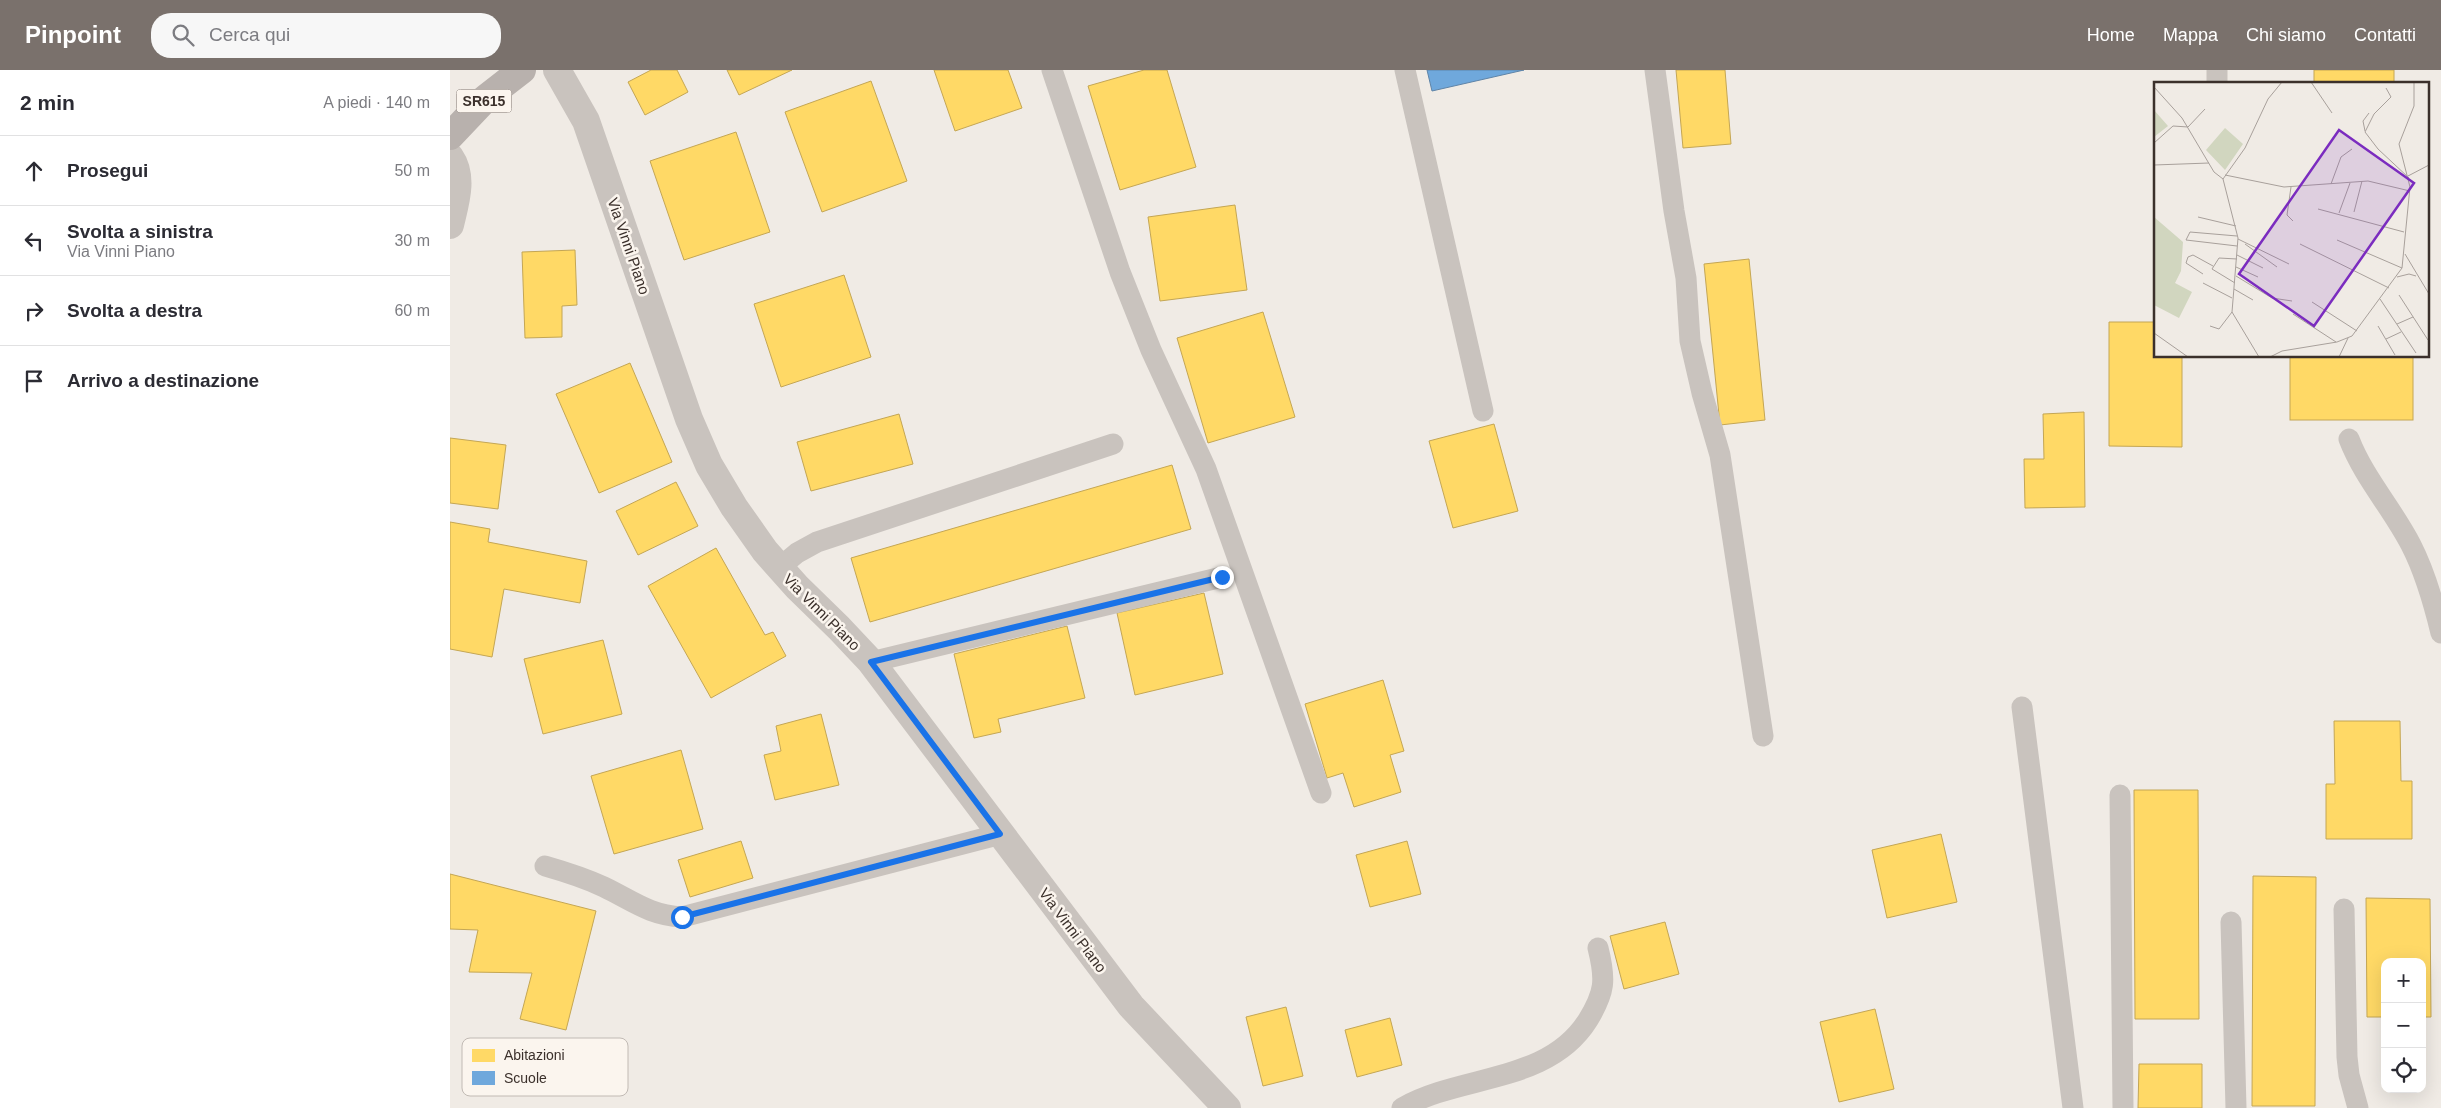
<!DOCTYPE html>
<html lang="it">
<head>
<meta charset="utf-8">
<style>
	body { margin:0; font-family:Helvetica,sans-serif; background:#f7f7f7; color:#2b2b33 }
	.controls { position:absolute; right:15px; bottom:15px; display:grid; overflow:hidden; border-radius:10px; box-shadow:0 5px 20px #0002 }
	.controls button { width:45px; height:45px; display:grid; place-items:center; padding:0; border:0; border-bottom:1px solid #e1e1e2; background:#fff; color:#2b2b33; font:25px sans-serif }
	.stop { position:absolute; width:15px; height:15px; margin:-11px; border:4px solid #1a73e8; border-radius:50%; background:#fff }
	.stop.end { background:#1a73e8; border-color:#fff; box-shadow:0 1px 5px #0008 }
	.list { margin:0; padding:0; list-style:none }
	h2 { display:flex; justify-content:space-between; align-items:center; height:65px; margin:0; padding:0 20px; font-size:21px }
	h2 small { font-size:16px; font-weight:400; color:#7c7c81 }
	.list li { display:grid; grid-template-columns:32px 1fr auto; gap:15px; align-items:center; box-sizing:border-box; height:70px; padding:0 20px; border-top:1px solid #e1e1e2 }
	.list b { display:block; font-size:19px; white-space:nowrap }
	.list p { margin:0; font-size:16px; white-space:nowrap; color:#7c7c81 }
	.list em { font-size:16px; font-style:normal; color:#7c7c81 }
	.icon { flex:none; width:28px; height:28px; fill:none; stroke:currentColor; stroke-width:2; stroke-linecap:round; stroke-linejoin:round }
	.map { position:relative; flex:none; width:1991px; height:1038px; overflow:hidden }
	header { display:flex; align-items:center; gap:30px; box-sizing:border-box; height:70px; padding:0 25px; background:#7a716c; color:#fff }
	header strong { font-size:24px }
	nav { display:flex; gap:28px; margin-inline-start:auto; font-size:18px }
	.search { width:350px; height:45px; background:#f7f7f7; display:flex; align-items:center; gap:12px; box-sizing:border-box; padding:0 18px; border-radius:20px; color:#7c7c81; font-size:19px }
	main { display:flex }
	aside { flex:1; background:#fff }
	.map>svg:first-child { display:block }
	.homes { fill:#ffd966; stroke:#c4a654 }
	.schools { fill:#6fa8dc; stroke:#5f84a7 }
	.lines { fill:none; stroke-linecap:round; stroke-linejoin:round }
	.service { stroke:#c9c3be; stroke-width:21 }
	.minor { stroke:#c9c3be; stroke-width:28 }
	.primary { stroke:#b8b1ad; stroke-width:28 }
	.route { stroke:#1a73e8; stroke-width:6 }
	.labels { text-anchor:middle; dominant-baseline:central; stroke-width:5; stroke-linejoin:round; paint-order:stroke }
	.shield { fill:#fbf5ee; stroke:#756b66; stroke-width:1 }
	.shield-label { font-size:14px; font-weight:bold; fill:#3b302b }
	.street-label { font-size:15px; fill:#3b302b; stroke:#fbf5ee }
	.inset-road { fill:none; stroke:#a8a09b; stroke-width:1 }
	.view { fill:#7b2cbf; fill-opacity:0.15; stroke:#7b2cbf; stroke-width:2.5 }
	.inset-edge { fill:none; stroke:#3b302b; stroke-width:2.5 }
	.key { fill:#fbf5ee; stroke:#c1bab4; stroke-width:1 }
	.key-label { font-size:14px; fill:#3b302b }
</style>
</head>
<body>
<header>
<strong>Pinpoint</strong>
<div class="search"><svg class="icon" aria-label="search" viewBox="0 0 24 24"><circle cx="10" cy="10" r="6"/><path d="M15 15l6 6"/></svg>Cerca qui</div>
<nav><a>Home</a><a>Mappa</a><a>Chi siamo</a><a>Contatti</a></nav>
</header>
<main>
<aside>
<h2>2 min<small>A piedi · 140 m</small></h2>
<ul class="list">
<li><svg class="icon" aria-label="ahead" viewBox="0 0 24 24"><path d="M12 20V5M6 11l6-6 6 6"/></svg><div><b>Prosegui</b></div><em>50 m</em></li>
<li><svg class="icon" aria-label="left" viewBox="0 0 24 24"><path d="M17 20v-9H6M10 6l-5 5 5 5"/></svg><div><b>Svolta a sinistra</b><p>Via Vinni Piano</p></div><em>30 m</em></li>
<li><svg class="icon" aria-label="right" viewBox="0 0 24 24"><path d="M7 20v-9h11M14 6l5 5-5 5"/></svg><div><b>Svolta a destra</b></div><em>60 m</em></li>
<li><svg class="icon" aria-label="arrive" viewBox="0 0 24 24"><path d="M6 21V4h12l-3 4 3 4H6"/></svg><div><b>Arrivo a destinazione</b></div></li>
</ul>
</aside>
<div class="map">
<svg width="1991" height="1038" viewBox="0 0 1991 1038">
	<rect width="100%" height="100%" fill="#f0ebe5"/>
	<g class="homes">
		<path d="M 201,0 L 227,0 L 238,22 L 195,45 L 178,12 Z"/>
		<path d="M 277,0 L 342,0 L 289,25 Z"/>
		<path d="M 484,0 L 558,0 L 572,38 L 505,61 Z"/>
		<path d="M 694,0 L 717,0 L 746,97 L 670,120 L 638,16 Z"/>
		<path d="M 1226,0 L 1275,0 L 1281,74 L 1233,78 Z"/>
		<rect x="1864" y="0" width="80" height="14"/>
		<path d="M 421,11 L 457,111 L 372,142 L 335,42 Z"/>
		<path d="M 286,62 L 320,162 L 234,190 L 200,91 Z"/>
		<path d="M 785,135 L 797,220 L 710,231 L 698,147 Z"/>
		<path d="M 125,180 L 127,235 L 112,236 L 112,267 L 75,268 L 72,182 Z"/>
		<path d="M 1299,189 L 1315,350 L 1270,355 L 1254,194 Z"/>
		<path d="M 394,205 L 421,287 L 331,317 L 304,234 Z"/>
		<path d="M 813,242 L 845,347 L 758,373 L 727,268 Z"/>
		<path d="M 1659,252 L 1705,252 L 1705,286 L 1732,286 L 1732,377 L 1659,376 Z"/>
		<rect x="1840" y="287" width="123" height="63"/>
		<path d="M 180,293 L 222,392 L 149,423 L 106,324 Z"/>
		<path d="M 1634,342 L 1635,437 L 1575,438 L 1574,389 L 1594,389 L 1593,344 Z"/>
		<path d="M 449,344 L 463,394 L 361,421 L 347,372 Z"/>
		<path d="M 1044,354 L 1068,441 L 1003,458 L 979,371 Z"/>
		<path d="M 0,368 L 56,375 L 48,439 L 0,433 Z"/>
		<path d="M 722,395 L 741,459 L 420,552 L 401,488 Z"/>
		<path d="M 226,412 L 248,456 L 188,485 L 166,441 Z"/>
		<path d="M 0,452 L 40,459 L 38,472 L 137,491 L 130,533 L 54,519 L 42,587 L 0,579 Z"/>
		<path d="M 266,478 L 315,565 L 323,562 L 336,586 L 261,628 L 198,516 Z"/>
		<path d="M 754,523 L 773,604 L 685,625 L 667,543 Z"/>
		<path d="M 617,556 L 635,628 L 548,649 L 551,662 L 524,668 L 504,584 Z"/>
		<path d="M 153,570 L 172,644 L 93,664 L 74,589 Z"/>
		<path d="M 933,610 L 954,681 L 940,685 L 951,722 L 904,737 L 893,703 L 877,708 L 855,634 Z"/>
		<path d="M 371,644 L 389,715 L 325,730 L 314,685 L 331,681 L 326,656 Z"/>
		<path d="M 1884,651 L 1950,651 L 1951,711 L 1962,711 L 1962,769 L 1876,769 L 1876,714 L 1885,714 Z"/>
		<path d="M 231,680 L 253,759 L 164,784 L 141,706 Z"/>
		<path d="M 1684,720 L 1748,720 L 1749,949 L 1685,949 Z"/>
		<path d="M 1491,764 L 1507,832 L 1437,848 L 1422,780 Z"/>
		<path d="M 291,771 L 303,808 L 240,827 L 228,790 Z"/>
		<path d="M 957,771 L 971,824 L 920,837 L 906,785 Z"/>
		<path d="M 0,804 L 146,841 L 116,960 L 70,949 L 82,903 L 19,902 L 28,860 L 0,859 Z"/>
		<path d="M 1803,806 L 1866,807 L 1865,1036 L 1802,1036 Z"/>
		<path d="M 1916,828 L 1980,829 L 1981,947 L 1972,947 L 1972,892 L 1935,892 L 1935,947 L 1917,947 Z"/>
		<path d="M 1215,852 L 1229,904 L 1174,919 L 1160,866 Z"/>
		<path d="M 836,937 L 853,1006 L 813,1016 L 796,947 Z"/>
		<path d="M 1425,939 L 1444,1019 L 1389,1032 L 1370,952 Z"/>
		<path d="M 940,948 L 952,995 L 907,1007 L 895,960 Z"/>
		<path d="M 1689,994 L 1752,994 L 1752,1038 L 1688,1038 Z"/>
	</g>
	<path class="schools" d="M 977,0 L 1074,0 L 982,21 Z"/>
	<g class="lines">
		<g class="service">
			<path d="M 602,0 L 670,202 L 701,280 L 756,399 L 871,723"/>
			<path d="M 955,0 L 1033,341"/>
			<path d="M 1205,0 L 1224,141 L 1236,208 L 1240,271 L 1252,323 L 1270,385 L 1313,666"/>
			<path d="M 1767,0 L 1767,14"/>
			<path d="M 1899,369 C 1914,408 1942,438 1961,475 C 1975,502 1984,534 1991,563"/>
			<path d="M 329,498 L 347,483 L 367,472 L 663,374"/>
			<path d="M 421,592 L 772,507"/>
			<path d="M 1572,637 L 1623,1038"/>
			<path d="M 1670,725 L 1673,1038"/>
			<path d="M 95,796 C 116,802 135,808 154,817 C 183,831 199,845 232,847 L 551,764"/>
			<path d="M 1894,839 L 1897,987 L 1899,1005 L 1908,1038"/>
			<path d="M 1781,852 L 1786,1038"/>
			<path d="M 952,1038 C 1011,1004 1098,1014 1138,950 C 1155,922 1156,910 1148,878"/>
		</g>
		<g class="minor">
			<path d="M 107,0 L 136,51 L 239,349 L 259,395 L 284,437 L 315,481 L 347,517 L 389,558 L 421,592 L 681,936 L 777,1038"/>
			<path d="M 0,87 C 14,107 5,133 0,155"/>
		</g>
		<path class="primary" d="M 0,66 L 36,28 L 72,0"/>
	</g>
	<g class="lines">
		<path class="route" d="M 232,847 L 550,764 L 421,592 L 772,507"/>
	</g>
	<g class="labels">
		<rect class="shield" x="6.5" y="19.5" width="55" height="23" rx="4"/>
		<g class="shield-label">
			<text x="34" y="31">SR615</text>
		</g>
		<g class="street-label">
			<text transform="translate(179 176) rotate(71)">Via Vinni Piano</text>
			<text transform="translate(372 542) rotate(45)">Via Vinni Piano</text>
			<text transform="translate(623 860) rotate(53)">Via Vinni Piano</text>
		</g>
	</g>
	<g transform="translate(1704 12)">
		<rect width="275" height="275" fill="#f0ebe5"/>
		<path d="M 0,28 L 14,44 L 0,55 ZM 71,46 L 89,62 L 71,88 L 52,68 ZM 0,135 L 29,160 L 27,189 L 21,201 L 38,210 L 25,236 L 0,223 Z" fill="#d1d6bf"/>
		<path class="inset-road" d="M 157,0 L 178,31M 0,5 L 28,36 L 60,90 L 69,97M 232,6 L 237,15 L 220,32 L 211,50 L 224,67 L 255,96M 211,49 L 209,39 L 215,31M 0,61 L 19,44 L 34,45 L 51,27M 0,83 L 55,81M 71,93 L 130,105 L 214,99 L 256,109M 254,94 L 275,83M 177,102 L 187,75 L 198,67M 137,105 L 133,133 L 139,139M 164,127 L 250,150M 200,130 L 208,99M 185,131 L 196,101M 44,135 L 82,144M 83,154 L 36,150 L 32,158 L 83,164M 84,157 L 135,182M 183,158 L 248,186M 91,162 L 123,185M 146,162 L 235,206M 251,172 L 275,212M 83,173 L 109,186M 82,185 L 104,195M 49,192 L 32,181 L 34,175 L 39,173 L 59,184M 82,194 L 118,216 L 138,219M 243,195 L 255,192 L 262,194M 49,201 L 78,216M 81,201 L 58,187 L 65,176 L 83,177M 80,207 L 99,218M 245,213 L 274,258M 226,217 L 262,271M 158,220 L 203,249M 139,232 L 182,260M 243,242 L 259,235M 56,244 L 65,247 L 78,230M 224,244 L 241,273M 0,251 L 34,275M 232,257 L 247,250M 105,275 L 78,230 L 84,156 L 69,97 L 91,66 L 114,17 L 128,0M 116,275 L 128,269 L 183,260 L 198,254 L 248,186 L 256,105 L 245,62 L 260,24 L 260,0M 185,275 L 194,256"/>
		<path class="view" d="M 185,48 L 260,101 L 160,244 L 85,192 Z"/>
		<rect width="275" height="275" class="inset-edge"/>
	</g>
	<rect x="12" y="968" width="166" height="58" rx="8" class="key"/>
	<rect x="22" y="979" width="23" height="13" fill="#ffd966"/>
	<rect x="22" y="1001" width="23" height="14" fill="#6fa8dc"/>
	<g class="key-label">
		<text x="54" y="990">Abitazioni</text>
		<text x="54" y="1013">Scuole</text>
	</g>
</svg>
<div class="controls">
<button>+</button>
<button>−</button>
<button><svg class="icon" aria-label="locate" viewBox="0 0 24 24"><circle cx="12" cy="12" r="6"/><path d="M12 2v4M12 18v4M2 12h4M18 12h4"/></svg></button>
</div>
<div class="stop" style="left:232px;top:847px"></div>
<div class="stop end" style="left:772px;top:507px"></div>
</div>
</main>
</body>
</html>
